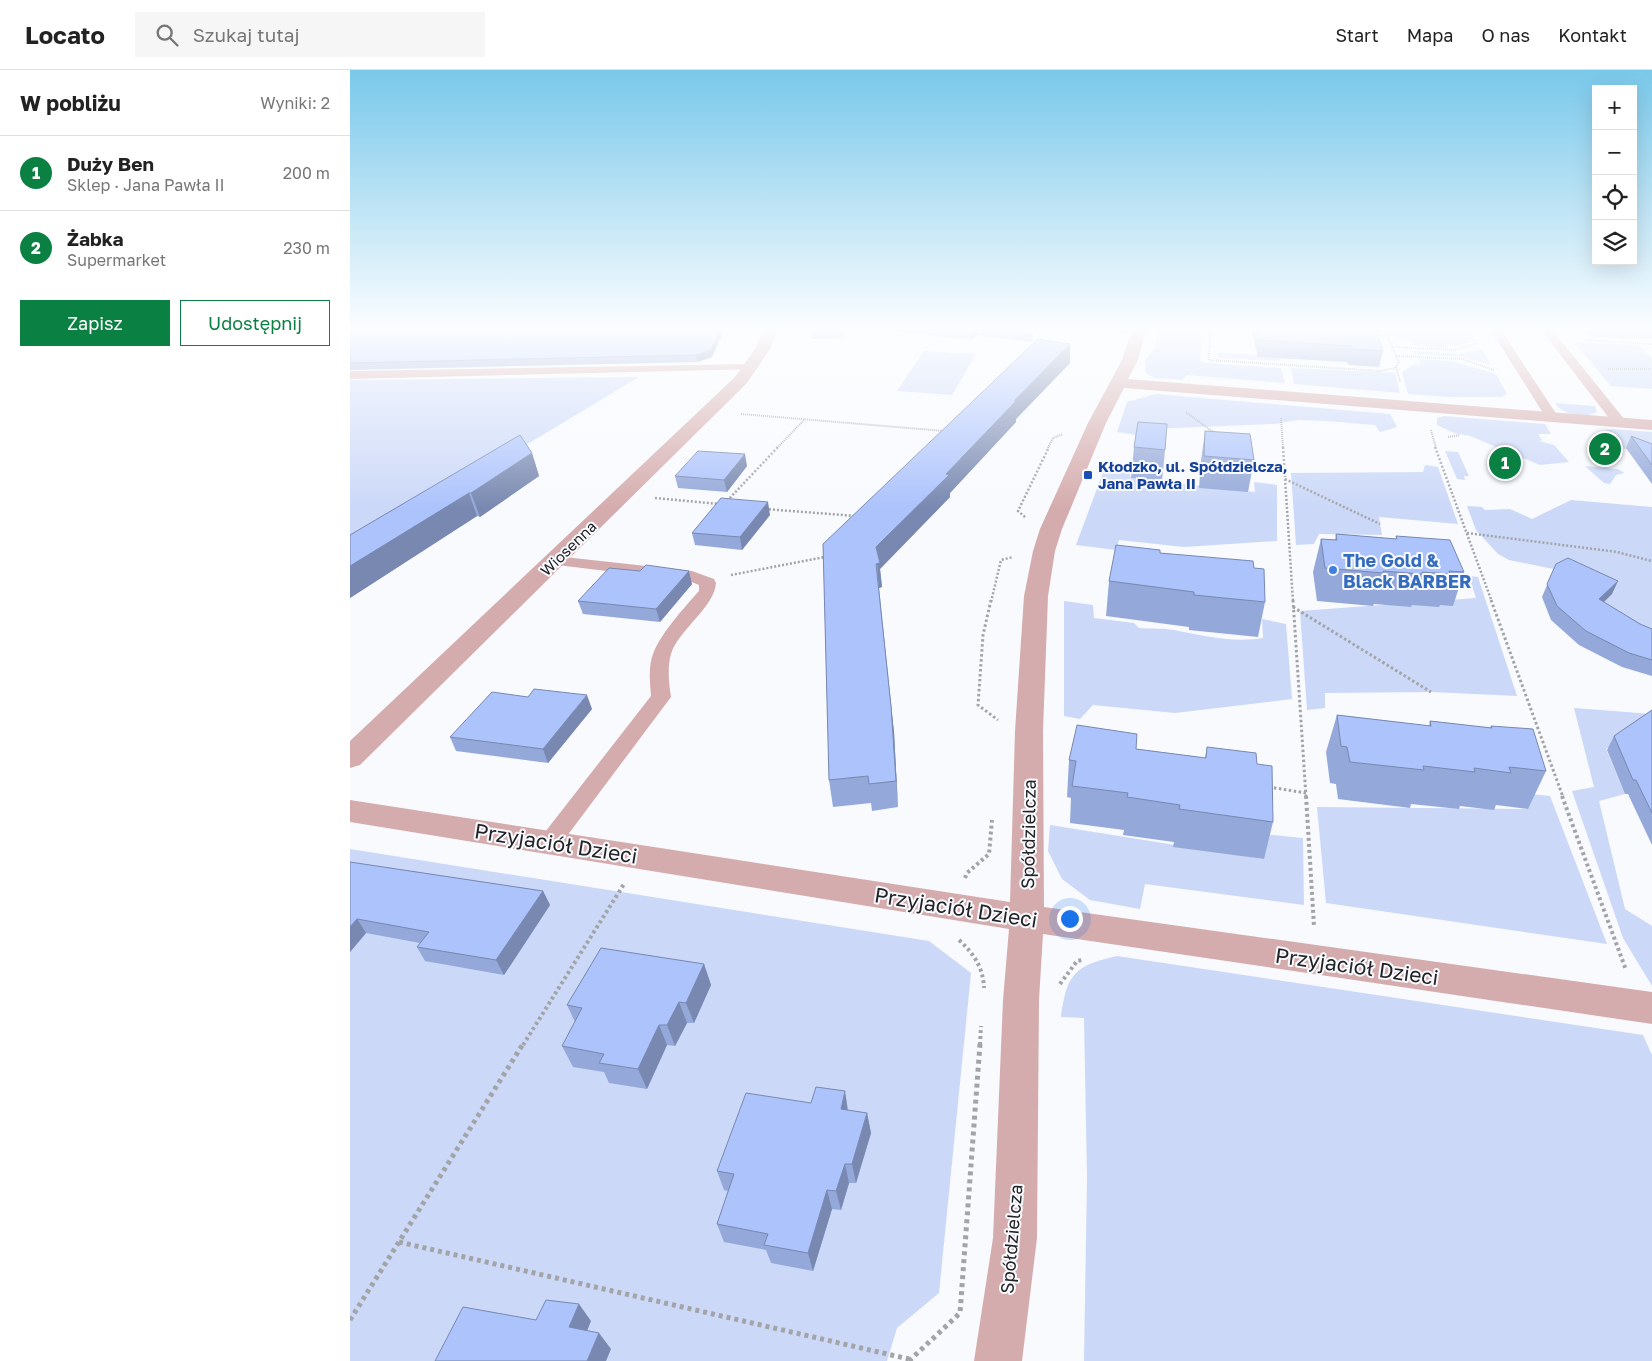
<!DOCTYPE html>
<html lang="pl">
<head>
<meta charset="utf-8">
<style>
	body { margin:0; font-family:"Golos Text",sans-serif; background:#f6f6f6; color:#222 }
	.controls { position:absolute; right:15px; top:15px; display:grid; overflow:hidden; border-radius:0px; box-shadow:0 5px 20px #0002 }
	.controls button { width:45px; height:45px; display:grid; place-items:center; padding:0; border:0; border-bottom:1px solid #e0e0e0; background:#fff; color:#222; font:25px sans-serif }
	.you { position:absolute; left:719px; top:848px; width:18px; height:18px; margin:-12px; border:4px solid #fff; border-radius:50%; background:#1a73e8; box-shadow:0 0 0 8px #1a73e833 }
	.badge { display:grid; place-items:center; width:32px; height:32px; border-radius:50%; background:#0b8043; color:#fff; font-size:16px; font-weight:700 }
	.pin { position:absolute; translate:-50% -50%; border:2px solid #fff; box-shadow:0 1px 5px #0006 }
	.list { margin:0; padding:0; list-style:none }
	h2 { display:flex; justify-content:space-between; align-items:center; height:65px; margin:0; padding:0 20px; font-size:21px }
	h2 small { font-size:16px; font-weight:400; color:#767676 }
	.list li { display:grid; grid-template-columns:32px 1fr auto; gap:15px; align-items:center; box-sizing:border-box; height:75px; padding:0 20px; border-top:1px solid #e0e0e0 }
	.list b { display:block; font-size:19px; white-space:nowrap }
	.list p { margin:0; font-size:16px; white-space:nowrap; color:#767676 }
	.list em { font-size:16px; font-style:normal; color:#767676 }
	.actions { display:flex; gap:10px; padding:15px 20px }
	.actions a { flex:1; padding:11px 0; border:1px solid #0b8043; border-radius:0px; text-align:center; font-size:18px; color:#0b8043 }
	.actions .main { background:#0b8043; color:#fff }
	.icon { flex:none; width:28px; height:28px; fill:none; stroke:currentColor; stroke-width:2; stroke-linecap:round; stroke-linejoin:round }
	.map { position:relative; flex:none; width:1302px; height:1291px; overflow:hidden }
	header { display:flex; align-items:center; gap:30px; box-sizing:border-box; height:70px; padding:0 25px; background:#fff; border-bottom:1px solid #e0e0e0 }
	header strong { font-size:24px }
	nav { display:flex; gap:28px; margin-inline-start:auto; font-size:18px }
	.search { width:350px; height:45px; background:#f6f6f6; display:flex; align-items:center; gap:12px; box-sizing:border-box; padding:0 18px; border-radius:0px; color:#767676; font-size:19px }
	main { display:flex }
	aside { flex:1; background:#fff }
	.map>svg:first-child { display:block }
	.green { fill:#cbd8f8 }
	.lines { fill:none; stroke-linecap:round; stroke-linejoin:round }
	.path-far4 { stroke:#a3a4a7; stroke-width:2; stroke-dasharray:1 1; stroke-linecap:butt }
	.path-far3 { stroke:#a3a4a7; stroke-width:2.5; stroke-dasharray:2 2; stroke-linecap:butt }
	.path-far2 { stroke:#a3a4a7; stroke-width:3; stroke-dasharray:2.5 2.5; stroke-linecap:butt }
	.path-far1 { stroke:#a3a4a7; stroke-width:4; stroke-dasharray:3 3; stroke-linecap:butt }
	.path { stroke:#a3a4a7; stroke-width:5; stroke-dasharray:4 4; stroke-linecap:butt }
	.lane { fill:#d5acad; fill-rule:evenodd }
	.street { fill:#d5acad; fill-rule:evenodd }
	.wall { fill:#94a8d9 }
	.shaded-wall { fill:#7888b0 }
	.building { fill:#acc3fc; stroke:#7888b0 }
	.transit-dot { fill:#1a4fb4; stroke:#f9fafe; stroke-width:2 }
	.shop-dot { fill:#3f7fe0; stroke:#f9fafe; stroke-width:2 }
	.labels { text-anchor:middle; dominant-baseline:central; stroke-width:4; stroke-linejoin:round; paint-order:stroke }
	.far-transit-label { font-size:15px; font-weight:bold; fill:#164399; stroke:#f9fafe; text-anchor:start }
	.far-street-label { font-size:15px; fill:#232426; stroke:#f9fafe }
	.shop-label { font-size:18px; font-weight:bold; fill:#366cbe; stroke:#f9fafe; text-anchor:start }
	.street-label { font-size:18px; fill:#232426; stroke:#f9fafe }
	.near-street-label { font-size:21px; fill:#232426; stroke:#f9fafe }
</style>
</head>
<body>
<header>
<strong>Locato</strong>
<div class="search"><svg class="icon" aria-label="search" viewBox="0 0 24 24"><circle cx="10" cy="10" r="6"/><path d="M15 15l6 6"/></svg>Szukaj tutaj</div>
<nav><a>Start</a><a>Mapa</a><a>O nas</a><a>Kontakt</a></nav>
</header>
<main>
<aside>
<h2>W pobliżu<small>Wyniki: 2</small></h2>
<ul class="list">
<li><span class="badge">1</span><div><b>Duży Ben</b><p>Sklep · Jana Pawła II</p></div><em>200 m</em></li>
<li><span class="badge">2</span><div><b>Żabka</b><p>Supermarket</p></div><em>230 m</em></li>
</ul>
<div class="actions"><a class="main">Zapisz</a><a>Udostępnij</a></div>
</aside>
<div class="map">
<svg width="1302" height="1291" viewBox="0 0 1302 1291">
	<rect width="100%" height="100%" fill="#f9fafe"/>
	<g class="green">
		<path d="M 809,257 L 851,257 L 850,291 L 856,293 L 931,298 L 935,313 L 837,305 L 832,310 L 805,308 L 796,303 L 795,291 L 805,277 Z"/>
		<path d="M 1058,257 L 1117,257 L 1127,271 L 1109,276 L 1098,276 L 1096,278 L 1065,276 L 1062,273 L 1040,264 L 1038,258 Z"/>
		<path d="M 1224,272 L 1289,275 L 1302,289 L 1302,319 L 1261,316 Z"/>
		<path d="M 1132,279 L 1141,295 L 1113,287 L 1064,284 L 1063,281 L 1109,284 Z"/>
		<path d="M 574,281 L 626,284 L 602,325 L 547,321 Z"/>
		<path d="M 870,283 L 907,285 L 908,287 L 929,288 L 930,291 L 869,288 L 867,284 Z"/>
		<path d="M 1069,289 L 1102,291 L 1146,304 L 1157,324 L 1152,327 L 1100,327 L 1058,324 L 1052,302 L 1063,295 L 1071,294 Z"/>
		<path d="M 941,298 L 1045,303 L 1050,323 L 944,314 Z"/>
		<path d="M 289,307 L 0,481 L 0,310 Z"/>
		<path d="M 806,324 L 1040,344 L 1047,357 L 1030,362 L 1025,355 L 976,351 L 948,350 L 925,354 L 800,359 L 787,365 L 767,362 L 777,332 Z"/>
		<path d="M 1205,333 L 1245,336 L 1247,342 C 1235,349 1212,345 1205,333 Z"/>
		<path d="M 1094,346 L 1195,354 L 1201,364 L 1188,364 L 1192,370 L 1189,371 L 1204,375 L 1219,392 L 1190,395 L 1120,366 L 1104,363 L 1087,355 L 1087,348 Z"/>
		<path d="M 1261,359 L 1302,362 L 1302,387 L 1279,379 L 1265,378 L 1256,360 Z"/>
		<path d="M 1095,381 L 1108,382 L 1119,406 L 1114,406 L 1115,410 L 1107,409 Z"/>
		<path d="M 1075,395 L 1088,397 L 1108,454 L 1029,447 L 1032,465 L 969,464 L 964,474 L 946,475 L 941,403 L 1073,402 Z"/>
		<path d="M 1235,396 L 1268,399 L 1274,403 L 1266,405 L 1260,414 L 1254,413 Z"/>
		<path d="M 755,397 L 778,398 L 781,408 L 905,422 L 904,412 L 927,415 L 927,471 L 834,477 L 769,470 L 766,480 L 726,475 Z"/>
		<path d="M 1221,430 L 1302,437 L 1302,575 L 1213,501 L 1159,490 L 1148,484 L 1126,460 L 1117,436 L 1132,437 L 1135,440 L 1160,439 L 1182,449 Z"/>
		<path d="M 1119,506 L 1128,507 L 1167,626 L 1081,622 L 975,623 L 975,638 L 957,640 L 950,541 L 1126,528 Z"/>
		<path d="M 714,531 L 743,535 L 744,548 L 784,553 L 789,558 C 801,559 813,558 824,560 C 854,566 883,573 913,568 L 912,549 L 936,554 L 942,629 L 825,643 L 743,635 L 730,649 L 714,646 Z"/>
		<path d="M 1224,638 L 1302,644 L 1299,651 L 1256,679 L 1275,724 L 1249,731 L 1275,839 L 1302,856 L 1302,916 L 1273,868 L 1222,721 L 1244,717 Z"/>
		<path d="M 1169,723 L 1200,726 L 1257,874 L 976,833 L 967,737 L 1178,739 Z"/>
		<path d="M 700,755 L 913,789 L 913,764 L 953,768 L 954,835 L 795,814 L 790,839 L 740,830 L 712,809 L 698,781 Z"/>
		<path d="M 0,779 L 579,871 L 621,903 L 589,1223 L 547,1258 L 537,1291 L 0,1291 Z"/>
		<path d="M 767,886 L 1293,965 L 1302,985 L 1302,1291 L 734,1291 L 737,1107 L 734,948 L 711,947 C 717,903 725,896 767,886 Z"/>
	</g>
	<g class="lines">
		<g class="path-far4">
			<path d="M 860,257 L 859,290 L 1030,301 L 1045,298 L 1049,292 L 1033,257"/>
			<path d="M 1024,264 L 1038,267"/>
			<path d="M 1235,270 L 1302,274"/>
			<path d="M 1043,277 L 1105,280 L 1128,273"/>
			<path d="M 1047,286 L 1112,289 L 1144,300"/>
			<path d="M 1046,297 L 1050,312"/>
			<path d="M 1258,299 L 1302,299"/>
			<path d="M 836,342 L 863,362"/>
			<path d="M 391,344 L 594,361"/>
			<path d="M 931,348 L 933,378"/>
			<path d="M 1081,360 L 1086,378"/>
			<path d="M 1098,367 L 1110,365"/>
			<path d="M 427,378 L 454,350"/>
			<path d="M 698,378 L 703,368 L 713,364"/>
		</g>
		<g class="path-far3">
			<path d="M 933,377 L 943,532"/>
			<path d="M 1085,377 L 1142,532"/>
			<path d="M 935,409 L 1030,454"/>
			<path d="M 305,428 L 369,434"/>
			<path d="M 377,431 L 428,377"/>
			<path d="M 415,439 L 506,446"/>
			<path d="M 675,447 L 668,441 L 699,377"/>
			<path d="M 1117,463 L 1267,482 L 1302,491"/>
			<path d="M 381,505 L 475,487"/>
			<path d="M 641,532 L 651,490 L 663,487"/>
		</g>
		<g class="path-far2">
			<path d="M 641,530 L 633,565 L 628,635 L 648,650"/>
			<path d="M 943,530 L 956,727"/>
			<path d="M 1141,530 L 1213,727"/>
			<path d="M 943,537 L 1081,622"/>
			<path d="M 919,717 L 956,723"/>
		</g>
		<g class="path-far1">
			<path d="M 956,726 L 964,856"/>
			<path d="M 1212,726 L 1276,900"/>
			<path d="M 615,808 L 617,803 L 639,784 L 642,750"/>
			<path d="M 609,870 C 624,884 633,897 634,918"/>
			<path d="M 710,914 L 727,891 L 732,890"/>
			<path d="M 173,975 L 274,814"/>
			<path d="M 630,975 L 631,956"/>
		</g>
		<g class="path">
			<path d="M 49,1172 L 559,1289"/>
			<path d="M 0,1250 L 173,974"/>
			<path d="M 559,1291 L 610,1243 L 630,974"/>
		</g>
		<g class="lane">
			<path d="M 1139,257 L 1149,257 L 1209,348 L 1208,351 L 1198,351 Z"/>
			<path d="M 1189,257 L 1200,257 L 1275,350 L 1276,353 L 1275,356 L 1265,356 Z"/>
			<path d="M 402,294 L 408,297 L 406,299 L 0,309 L 0,301 Z"/>
			<path d="M 205,486 L 342,501 L 364,509 L 366,513 C 364,538 329,559 321,584 C 317,598 319,613 321,627 L 208,778 L 200,781 L 192,778 L 188,772 L 192,766 L 301,626 C 300,613 298,597 303,584 C 311,563 334,538 349,521 L 349,515 L 339,511 L 199,494 L 197,491 L 199,488 Z"/>
		</g>
		<g class="street">
			<path d="M 414,257 L 428,257 L 420,279 L 397,313 L 10,695 L 0,698 L 0,671 L 385,307 L 405,279 Z"/>
			<path d="M 758,257 L 797,257 L 788,290 L 778,309 L 1302,350 L 1302,360 L 774,318 L 756,353 L 712,459 L 705,481 L 698,526 L 693,661 L 694,837 L 1302,922 L 1302,954 L 693,864 L 689,930 L 687,1168 L 672,1291 L 624,1291 L 643,1168 L 653,930 L 659,859 L 0,752 L 0,730 L 660,832 L 665,661 L 674,526 L 683,481 L 690,459 L 738,353 L 772,290 L 781,263 L 760,260 Z"/>
		</g>
	</g>
	<g class="wall">
		<path d="M 0,257 L 382,257 L 380,262 L 373,262 L 362,287 L 347,292 L 0,300 Z"/>
		<path d="M 494,257 L 493,268 L 462,269 L 461,264 Z"/>
		<path d="M 531,257 L 675,257 L 683,265 L 682,272 L 627,265 L 621,270 L 531,259 Z"/>
		<path d="M 901,257 L 1025,257 L 1033,281 L 1029,297 L 999,295 L 997,292 L 908,287 Z"/>
		<path d="M 1058,257 L 1077,257 L 1077,258 Z"/>
		<path d="M 1232,257 L 1302,257 L 1302,269 L 1241,267 Z"/>
		<path d="M 720,274 L 720,293 L 666,349 L 666,352 L 600,423 L 600,427 L 530,499 L 532,517 L 529,518 L 544,662 L 548,737 L 522,741 L 521,733 L 483,737 L 479,710 L 473,474 Z"/>
		<path d="M 855,361 L 904,390 L 898,422 L 849,418 L 851,391 Z"/>
		<path d="M 1281,366 L 1302,374 L 1302,414 L 1276,378 Z"/>
		<path d="M 784,377 L 815,380 L 812,411 L 781,408 Z"/>
		<path d="M 182,383 L 189,406 L 130,447 L 127,446 L 0,528 L 0,465 Z"/>
		<path d="M 397,396 L 377,422 L 328,418 L 325,406 Z"/>
		<path d="M 420,445 L 392,480 L 345,475 L 342,463 Z"/>
		<path d="M 986,464 L 1046,469 L 1046,466 L 1114,502 L 1103,536 L 1090,535 L 1089,537 L 1062,535 L 1061,537 L 1024,534 L 1023,536 L 967,531 L 963,502 L 971,469 L 985,470 Z"/>
		<path d="M 810,483 L 904,498 L 915,532 L 908,567 L 839,560 L 839,557 L 756,546 L 759,511 Z"/>
		<path d="M 1206,494 L 1262,524 L 1254,532 L 1290,554 L 1302,559 L 1302,606 L 1272,597 L 1229,575 L 1201,550 L 1192,527 Z"/>
		<path d="M 342,514 L 310,552 L 233,544 L 228,531 Z"/>
		<path d="M 242,639 L 198,693 L 106,681 L 100,667 Z"/>
		<path d="M 1302,640 L 1302,775 L 1278,724 L 1275,724 L 1257,680 L 1264,666 Z"/>
		<path d="M 987,645 L 1079,656 L 1080,651 L 1140,658 L 1141,656 L 1196,701 L 1178,739 L 1146,735 L 1144,740 L 1110,736 L 1109,739 L 1061,734 L 1060,738 L 988,729 L 986,714 L 980,713 L 976,682 Z"/>
		<path d="M 857,677 L 907,694 L 923,752 L 914,789 L 823,777 L 824,772 L 773,765 L 774,760 L 720,753 L 721,728 L 717,727 L 719,690 L 786,679 L 855,688 Z"/>
		<path d="M 0,792 L 193,821 L 200,835 L 154,905 L 75,891 L 67,877 L 70,873 L 16,863 L 0,882 Z"/>
		<path d="M 354,894 L 361,915 L 344,953 L 337,953 L 325,976 L 317,975 L 297,1019 L 259,1013 L 254,1002 L 223,997 L 212,976 L 225,952 L 217,935 Z"/>
		<path d="M 498,1040 L 517,1043 L 521,1063 L 506,1113 L 499,1113 L 491,1140 L 482,1139 L 463,1201 L 421,1193 L 416,1180 L 374,1172 L 367,1154 L 378,1121 L 374,1120 L 367,1101 Z"/>
	</g>
	<g class="shaded-wall">
		<path d="M 371,257 L 372,257 L 373,262 L 362,287 L 347,292 L 346,285 Z"/>
		<path d="M 379,257 L 382,257 L 380,262 Z"/>
		<path d="M 627,258 L 627,265 L 621,270 L 621,263 Z"/>
		<path d="M 720,274 L 720,293 L 666,349 L 666,352 L 600,423 L 600,427 L 530,499 L 532,517 L 529,518 L 526,477 L 596,404 L 664,331 Z"/>
		<path d="M 182,383 L 189,406 L 130,447 L 121,423 Z"/>
		<path d="M 395,384 L 397,396 L 377,422 L 374,410 Z"/>
		<path d="M 119,423 L 127,446 L 0,528 L 0,496 Z"/>
		<path d="M 418,432 L 420,445 L 392,480 L 390,467 Z"/>
		<path d="M 339,501 L 342,514 L 310,552 L 306,539 Z"/>
		<path d="M 1268,511 L 1262,524 L 1243,542 L 1249,529 Z"/>
		<path d="M 237,625 L 242,639 L 198,693 L 193,679 Z"/>
		<path d="M 541,636 L 544,662 L 548,737 L 546,711 Z"/>
		<path d="M 193,821 L 200,835 L 154,905 L 146,890 Z"/>
		<path d="M 7,849 L 16,863 L 0,882 L 0,857 Z"/>
		<path d="M 354,894 L 361,915 L 344,953 L 336,933 Z"/>
		<path d="M 329,932 L 337,953 L 325,976 L 317,955 Z"/>
		<path d="M 309,955 L 317,975 L 297,1019 L 288,999 Z"/>
		<path d="M 495,1021 L 498,1041 L 491,1039 Z"/>
		<path d="M 517,1043 L 521,1063 L 506,1113 L 502,1094 Z"/>
		<path d="M 495,1094 L 499,1113 L 491,1140 L 486,1121 Z"/>
		<path d="M 477,1120 L 482,1139 L 463,1201 L 458,1183 Z"/>
		<path d="M 229,1234 L 241,1251 L 232,1274 L 219,1257 Z"/>
		<path d="M 249,1263 L 261,1279 L 256,1291 L 237,1291 Z"/>
	</g>
	<g class="building">
		<path d="M 0,257 L 371,257 L 361,280 L 346,285 L 0,293 Z"/>
		<path d="M 462,257 L 493,257 L 492,263 L 461,264 Z"/>
		<path d="M 569,257 L 675,257 L 683,265 L 627,258 L 621,263 Z"/>
		<path d="M 907,257 L 1025,257 L 1033,281 L 1003,279 L 1001,276 L 910,270 Z"/>
		<path d="M 688,269 L 720,274 L 664,331 L 666,331 L 596,404 L 599,405 L 526,477 L 530,493 L 526,494 L 541,636 L 546,711 L 519,714 L 518,706 L 479,710 L 473,474 Z"/>
		<path d="M 788,352 L 817,354 L 815,380 L 784,377 Z"/>
		<path d="M 855,361 L 900,364 L 904,390 L 854,386 Z"/>
		<path d="M 170,365 L 182,383 L 121,423 L 119,423 L 0,496 L 0,465 Z"/>
		<path d="M 1281,366 L 1302,374 L 1302,395 Z"/>
		<path d="M 348,381 L 395,384 L 374,410 L 325,406 Z"/>
		<path d="M 371,428 L 418,432 L 390,467 L 342,463 Z"/>
		<path d="M 986,464 L 1047,469 L 1046,466 L 1100,470 L 1114,502 L 1099,501 L 1100,504 L 1072,502 L 1072,504 L 1033,501 L 1033,503 L 975,498 L 971,469 L 987,470 Z"/>
		<path d="M 766,475 L 810,480 L 810,483 L 903,491 L 904,498 L 914,499 L 915,532 L 844,525 L 844,522 L 759,511 Z"/>
		<path d="M 1218,488 L 1268,511 L 1249,529 L 1290,554 L 1302,559 L 1302,590 L 1279,583 L 1236,561 L 1207,536 L 1197,514 L 1206,494 Z"/>
		<path d="M 296,495 L 339,501 L 306,539 L 228,531 L 259,498 L 290,501 Z"/>
		<path d="M 184,619 L 237,625 L 193,679 L 100,667 L 142,622 L 178,627 Z"/>
		<path d="M 1302,640 L 1302,743 L 1286,710 L 1283,710 L 1264,666 Z"/>
		<path d="M 987,645 L 1081,656 L 1080,651 L 1142,658 L 1141,656 L 1183,659 L 1196,701 L 1159,697 L 1161,703 L 1124,698 L 1125,702 L 1073,696 L 1074,700 L 1000,692 L 997,677 L 991,676 Z"/>
		<path d="M 727,655 L 787,664 L 786,679 L 856,688 L 857,677 L 906,683 L 907,694 L 922,696 L 923,752 L 829,739 L 830,735 L 777,727 L 778,723 L 722,716 L 726,691 L 719,690 Z"/>
		<path d="M 0,792 L 193,821 L 146,890 L 67,877 L 79,862 L 7,849 L 0,857 Z"/>
		<path d="M 251,878 L 354,894 L 336,933 L 329,932 L 317,955 L 309,955 L 288,999 L 249,993 L 254,984 L 212,976 L 232,938 L 217,935 Z"/>
		<path d="M 466,1017 L 495,1021 L 491,1039 L 517,1043 L 502,1094 L 495,1094 L 486,1121 L 477,1120 L 458,1183 L 414,1175 L 418,1164 L 367,1154 L 384,1104 L 367,1101 L 396,1023 L 461,1033 Z"/>
		<path d="M 196,1230 L 229,1234 L 219,1257 L 249,1263 L 237,1291 L 85,1291 L 113,1237 L 186,1250 Z"/>
	</g>
	<linearGradient id="sky" x2="0" y2="1"><stop stop-color="#79c8ea"/><stop offset="0.59" stop-color="#fcfdff"/><stop offset="1" stop-color="#fcfdff" stop-opacity="0"/></linearGradient>
	<rect width="1302" height="438" fill="url(#sky)"/>
	<rect class="transit-dot" x="733" y="400" width="10" height="10" rx="2.5"/>
	<circle class="shop-dot" cx="983" cy="500" r="5"/>
	<g class="labels">
		<g class="far-transit-label">
			<text x="748" y="396">Kłodzko, ul. Spółdzielcza,<tspan x="748" dy="17">Jana Pawła II</tspan></text>
		</g>
		<g class="far-street-label">
			<text transform="translate(218 478) rotate(-44)">Wiosenna</text>
		</g>
		<g class="shop-label">
			<text x="993" y="490">The Gold &amp;<tspan x="993" dy="21">Black BARBER</tspan></text>
		</g>
		<g class="street-label">
			<text transform="translate(678 764) rotate(-89)">Spółdzielcza</text>
			<text transform="translate(661 1169) rotate(-85)">Spółdzielcza</text>
		</g>
		<g class="near-street-label">
			<text transform="translate(206 773) rotate(9)">Przyjaciół Dzieci</text>
			<text transform="translate(606 837) rotate(9)">Przyjaciół Dzieci</text>
			<text transform="translate(1007 896) rotate(8)">Przyjaciół Dzieci</text>
		</g>
	</g>
</svg>
<div class="controls">
<button>+</button>
<button>−</button>
<button><svg class="icon" aria-label="locate" viewBox="0 0 24 24"><circle cx="12" cy="12" r="6"/><path d="M12 2v4M12 18v4M2 12h4M18 12h4"/></svg></button>
<button><svg class="icon" aria-label="layers" viewBox="0 0 24 24"><path d="M12 4l9 5-9 5-9-5zM3 14l9 5 9-5"/></svg></button>
</div>
<div class="you"></div>
<div class="pin badge" style="left:1155px;top:393px">1</div>
<div class="pin badge" style="left:1255px;top:379px">2</div>
</div>
</main>
</body>
</html>
